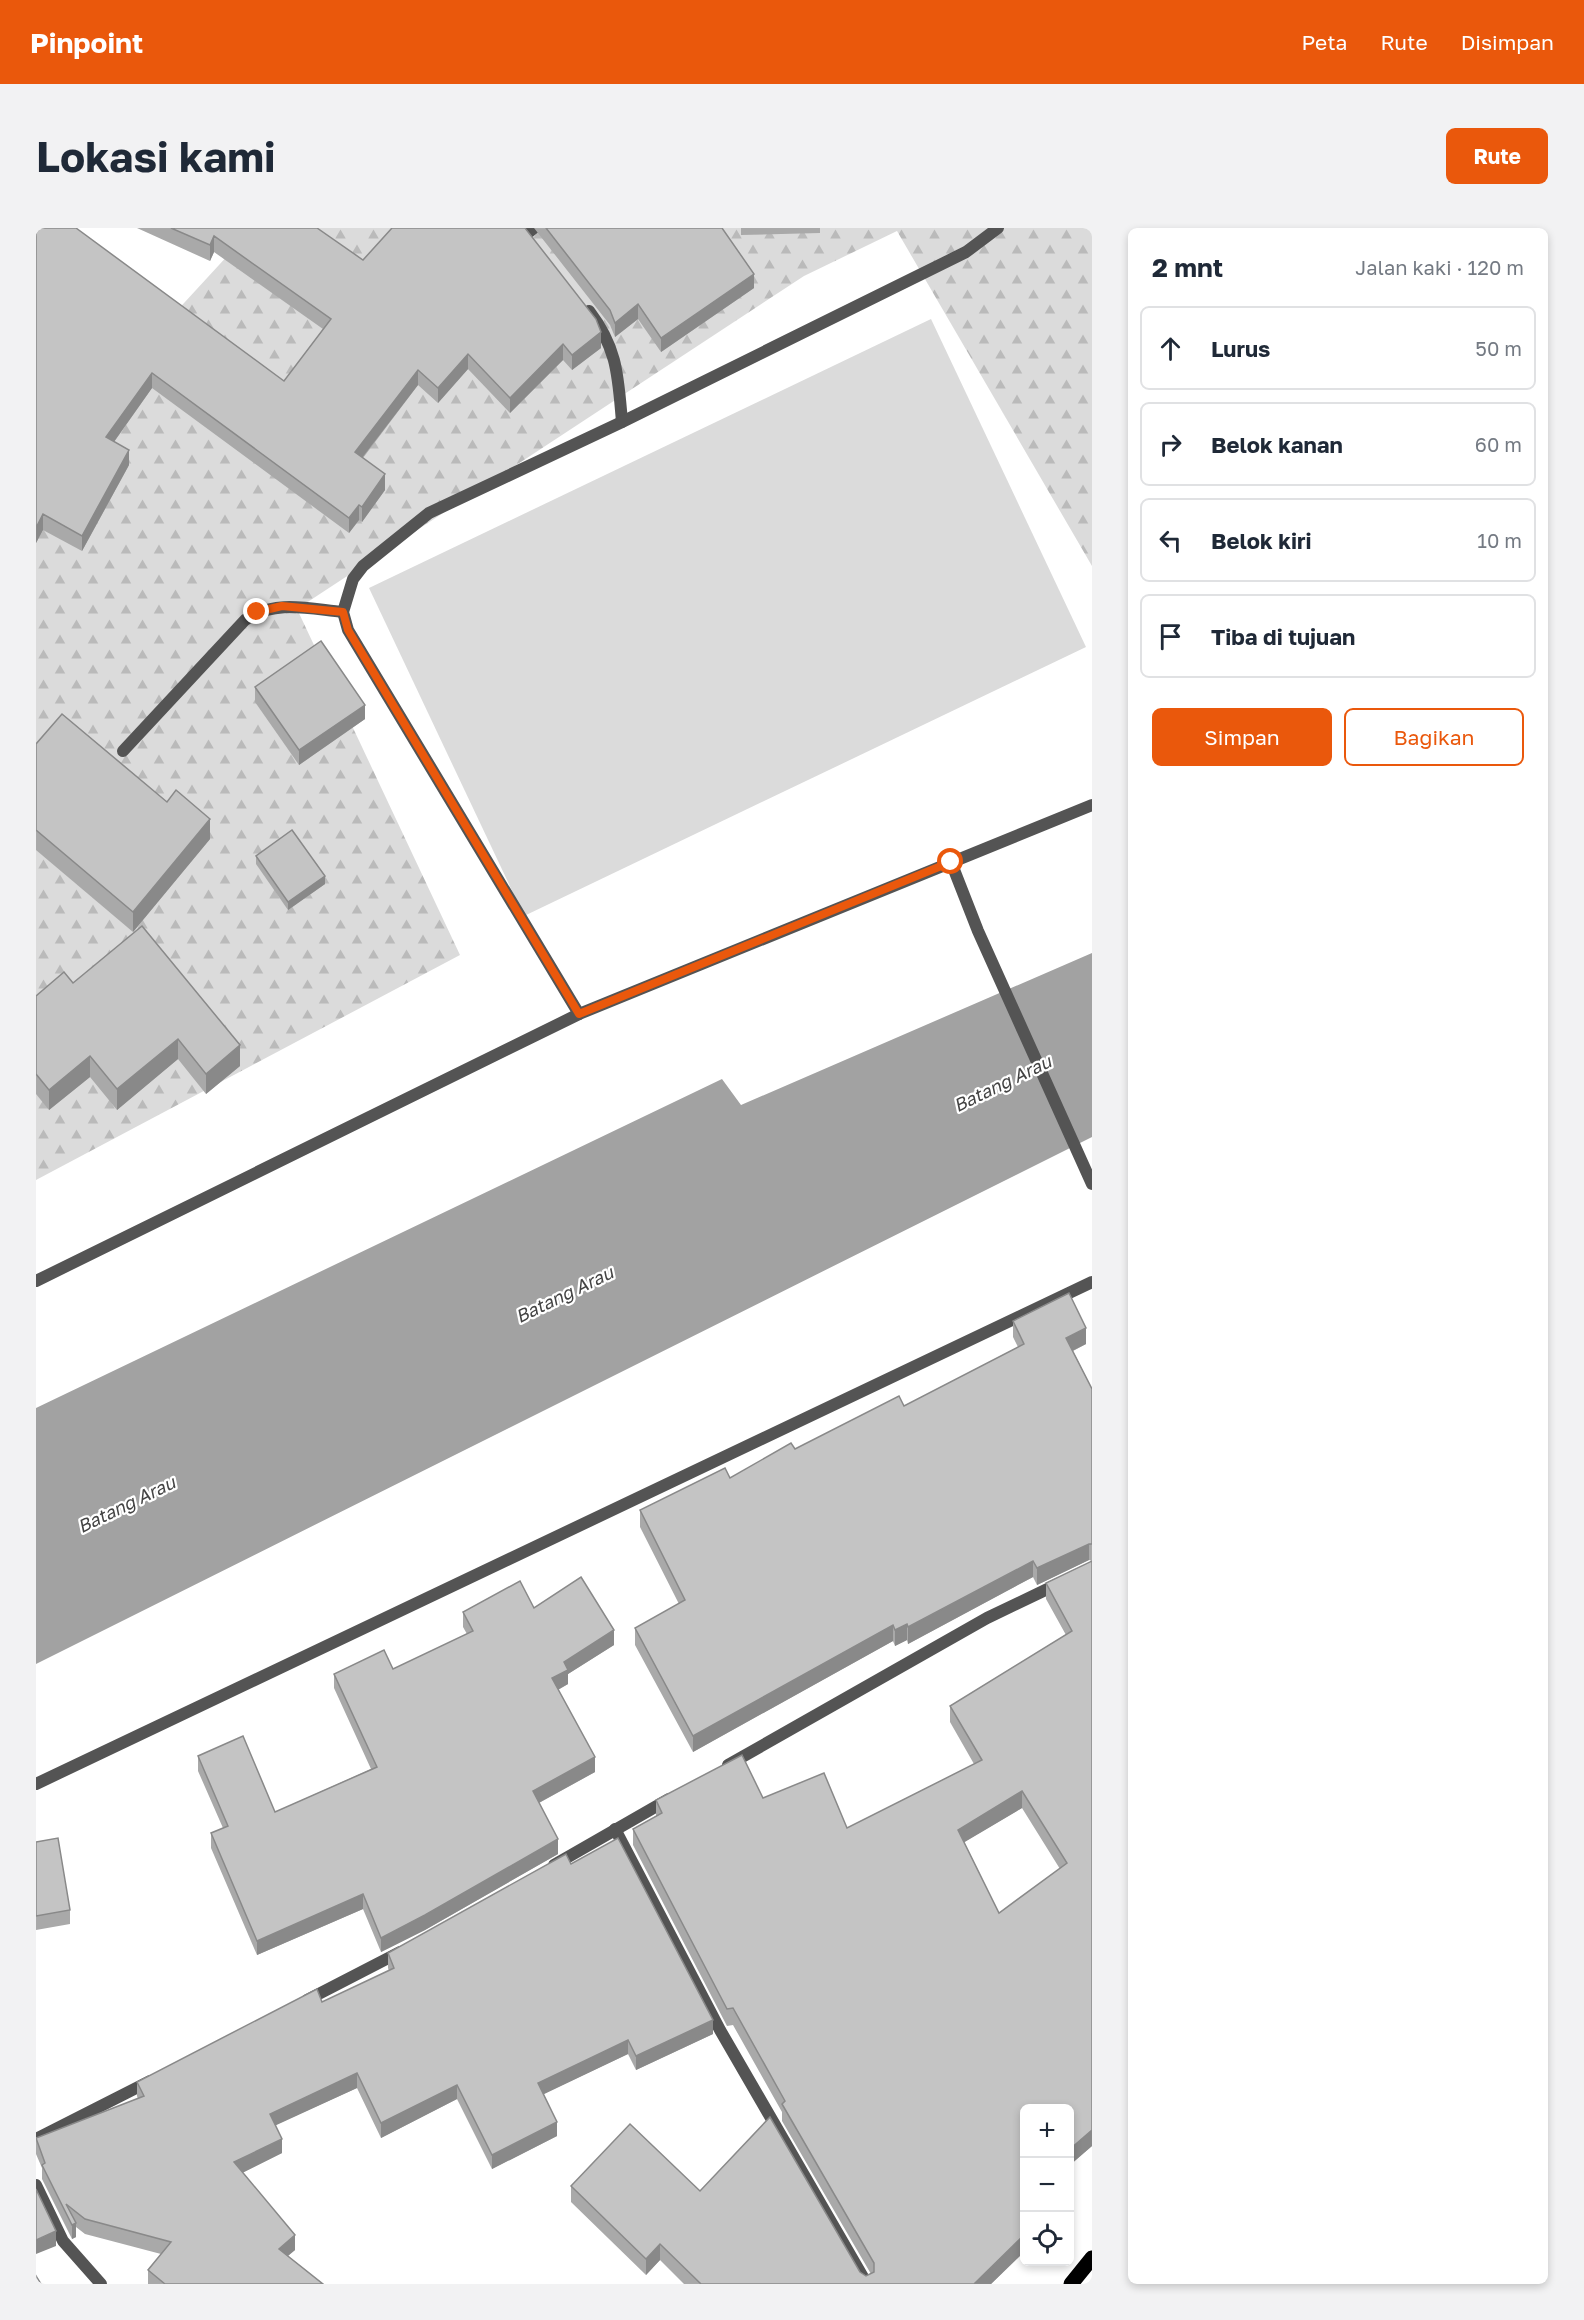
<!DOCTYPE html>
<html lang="id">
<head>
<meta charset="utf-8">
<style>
	body { margin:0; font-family:"Golos Text",sans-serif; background:#f2f2f3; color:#1f2937 }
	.controls { position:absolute; right:18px; bottom:18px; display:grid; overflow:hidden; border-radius:9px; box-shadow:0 3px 9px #0003 }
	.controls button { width:54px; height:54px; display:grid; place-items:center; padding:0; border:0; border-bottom:2px solid #e0e1e3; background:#fff; color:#1f2937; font:30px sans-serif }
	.stop { position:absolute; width:18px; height:18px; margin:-14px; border:4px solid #ea580c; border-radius:50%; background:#fff }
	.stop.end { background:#ea580c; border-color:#fff; box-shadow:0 2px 6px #0008 }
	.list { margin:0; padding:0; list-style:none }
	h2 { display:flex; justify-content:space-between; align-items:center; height:78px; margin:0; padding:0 24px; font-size:26px }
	h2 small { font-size:20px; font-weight:400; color:#747a83 }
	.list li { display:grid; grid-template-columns:39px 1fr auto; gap:18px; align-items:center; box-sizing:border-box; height:84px; margin:0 12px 12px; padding:0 12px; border:2px solid #e0e1e3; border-radius:9px }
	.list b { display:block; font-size:22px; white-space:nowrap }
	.list em { font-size:20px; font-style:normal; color:#747a83 }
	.actions { display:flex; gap:12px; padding:18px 24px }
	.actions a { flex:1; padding:14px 0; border:2px solid #ea580c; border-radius:9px; text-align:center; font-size:21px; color:#ea580c }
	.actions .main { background:#ea580c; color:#fff }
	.icon { flex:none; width:33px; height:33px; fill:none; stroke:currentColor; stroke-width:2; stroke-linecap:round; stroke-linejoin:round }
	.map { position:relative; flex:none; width:1056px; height:2056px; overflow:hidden; border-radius:9px }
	header { display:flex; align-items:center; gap:36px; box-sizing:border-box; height:84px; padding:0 30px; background:#ea580c; color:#fff }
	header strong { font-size:28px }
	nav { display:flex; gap:33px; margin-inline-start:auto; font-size:21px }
	.intro { display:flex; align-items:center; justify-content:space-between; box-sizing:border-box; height:144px; padding:0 36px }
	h1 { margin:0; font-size:42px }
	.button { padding:15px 27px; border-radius:9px; background:#ea580c; color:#fff; font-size:21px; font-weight:700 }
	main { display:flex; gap:36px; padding:0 36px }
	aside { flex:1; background:#fff; border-radius:9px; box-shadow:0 3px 9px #0003 }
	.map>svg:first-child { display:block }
	.forest { fill:url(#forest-firs) }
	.garden { fill:#dbdbdb }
	.water { fill:#a2a2a2 }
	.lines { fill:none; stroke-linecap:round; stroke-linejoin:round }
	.street { stroke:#545454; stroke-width:12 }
	.primary { stroke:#000; stroke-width:15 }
	.wall { fill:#a9a9a9; fill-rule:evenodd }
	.shaded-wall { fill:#898989 }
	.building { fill:#c4c4c4; stroke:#898989; stroke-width:1.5; fill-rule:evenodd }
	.route { stroke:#ea580c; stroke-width:8 }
	.labels { text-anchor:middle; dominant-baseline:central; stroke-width:4.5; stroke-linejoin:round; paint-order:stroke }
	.water-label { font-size:18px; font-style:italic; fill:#434343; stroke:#fff }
</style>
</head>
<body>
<header>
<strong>Pinpoint</strong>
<nav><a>Peta</a><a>Rute</a><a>Disimpan</a></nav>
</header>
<div class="intro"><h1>Lokasi kami</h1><a class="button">Rute</a></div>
<main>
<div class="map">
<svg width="1056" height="2056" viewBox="0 0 1056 2056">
	<defs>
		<pattern id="forest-firs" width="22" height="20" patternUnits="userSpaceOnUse" patternTransform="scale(1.5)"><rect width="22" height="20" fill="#dbdbdb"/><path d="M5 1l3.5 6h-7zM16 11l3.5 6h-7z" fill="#bababa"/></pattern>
	</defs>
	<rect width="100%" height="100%" fill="#fff"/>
	<path class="forest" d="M 217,0 L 1056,0 L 1056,338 L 861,3 L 768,48 L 261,381 L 424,727 L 0,952 L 0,236 Z"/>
	<path class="garden" d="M 895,91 L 1050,419 L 488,688 L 333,360 Z"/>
	<path class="water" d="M 1056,725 L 1056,909 L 0,1436 L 0,1180 L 686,851 L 705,877 Z"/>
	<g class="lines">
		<g class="street">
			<path d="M 492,5 L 498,0"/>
			<path d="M 553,83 C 582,121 582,149 586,194"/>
			<path d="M 87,523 L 209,392 C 239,371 274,381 307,384"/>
			<path d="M 915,634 L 942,703 L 1056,956"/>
			<path d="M 543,786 L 312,402 L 307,384 L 317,351 L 327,338 L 393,285 L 586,194 L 930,24 L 962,0"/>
			<path d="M 0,1053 L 543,786 L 1056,577"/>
			<path d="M 692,1537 L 951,1390 L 1024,1355"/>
			<path d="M 0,1556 L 1056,1054"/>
			<path d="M 579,1601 L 684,1802 L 831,2056"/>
			<path d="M 518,1637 L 633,1571"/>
			<path d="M 271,1772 L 364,1724"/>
			<path d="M 0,1911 L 114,1853"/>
			<path d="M 0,1957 L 27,2013 L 65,2056"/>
		</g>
		<path class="primary" d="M 1035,2056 L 1056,2030"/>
	</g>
	<g class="wall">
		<path d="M 0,0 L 248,153 L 287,101 L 178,24 L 174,33 L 101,0 L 281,0 L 327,32 L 565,120 L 536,142 L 527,132 L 474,185 L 432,141 L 402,175 L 382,157 L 327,230 L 349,262 L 326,294 L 323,292 L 313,305 L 116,160 L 78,214 L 93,237 L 46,323 L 7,302 L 0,315 Z"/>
		<path d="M 498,0 L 686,0 L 718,60 L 625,124 L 602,91 L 579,109 L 574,97 Z"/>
		<path d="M 705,0 L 784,0 L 784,5 L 705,7 Z"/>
		<path d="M 219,459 L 329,491 L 263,537 L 219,474 Z"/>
		<path d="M 0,516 L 174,611 L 97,704 L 0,622 Z"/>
		<path d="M 220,628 L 289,656 L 252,682 L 220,636 Z"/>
		<path d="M 37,755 L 204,838 L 170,866 L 142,831 L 81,882 L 54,849 L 13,882 L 0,866 L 0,768 Z"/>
		<path d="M 977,1093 L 1050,1116 L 1037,1123 L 1056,1161 L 1056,1918 L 1034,1937 L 988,1881 L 988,2024 L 955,2056 L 648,2056 L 624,2032 L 610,2047 L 535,1974 L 535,1958 L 664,1963 L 830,2048 L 835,2046 L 746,1893 L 746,1884 L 697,1797 L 691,1798 L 597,1617 L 597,1601 L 620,1588 L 620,1572 L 727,1570 L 811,1600 L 938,1536 L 914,1494 L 914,1478 L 1030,1407 L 1010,1371 L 1010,1355 L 1056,1333 L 1053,1332 L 1001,1357 L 997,1349 L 872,1416 L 871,1412 L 859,1418 L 857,1413 L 657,1524 L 599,1417 L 599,1400 L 643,1376 L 604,1299 L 604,1282 L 694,1250 L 759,1221 L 868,1178 L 982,1119 L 977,1109 ZM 986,1580 L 1024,1641 L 963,1685 L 928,1614 Z"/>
		<path d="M 498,1380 L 578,1417 L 532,1446 L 532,1456 L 522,1462 L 559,1544 L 503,1575 L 522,1626 L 389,1702 L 345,1724 L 327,1681 L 221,1727 L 175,1620 L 175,1605 L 187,1600 L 162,1543 L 162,1528 L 239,1584 L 335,1541 L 298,1460 L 298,1446 L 357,1441 L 431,1406 L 427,1399 L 427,1384 Z"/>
		<path d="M 0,1614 L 34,1682 L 34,1696 L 0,1702 Z"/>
		<path d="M 535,1636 L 677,1806 L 600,1842 L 592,1826 L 507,1866 L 521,1908 L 456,1941 L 421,1871 L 345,1910 L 321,1860 L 239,1897 L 246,1925 L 206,1945 L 259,2022 L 252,2028 L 287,2056 L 112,2056 L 112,2042 L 125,2026 L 49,2006 L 40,1999 L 40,2009 L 36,2011 L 6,1951 L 6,1940 L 0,1926 L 0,1910 L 102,1871 L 101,1868 L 101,1854 L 286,1774 L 353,1743 L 352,1740 L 352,1725 Z"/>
	</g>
	<g class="shaded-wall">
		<path d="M 178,8 L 178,24 L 174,33 L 174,17 Z"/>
		<path d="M 718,46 L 718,60 L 625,124 L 625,110 Z"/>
		<path d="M 602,76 L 602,91 L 579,109 L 579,95 Z"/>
		<path d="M 565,104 L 565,120 L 536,142 L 536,127 Z"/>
		<path d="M 527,116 L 527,132 L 474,185 L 474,170 Z"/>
		<path d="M 432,126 L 432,141 L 402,175 L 402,160 Z"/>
		<path d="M 382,142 L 382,157 L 319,239 L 319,224 Z"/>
		<path d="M 116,145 L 116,160 L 70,225 L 70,209 Z"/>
		<path d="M 93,222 L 93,237 L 46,323 L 46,308 Z"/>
		<path d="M 349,246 L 349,262 L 326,294 L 326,279 Z"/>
		<path d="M 323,277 L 323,292 L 313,305 L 313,290 Z"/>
		<path d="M 7,286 L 7,302 L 0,315 L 0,300 Z"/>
		<path d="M 329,477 L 329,491 L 263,537 L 263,522 Z"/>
		<path d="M 174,591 L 174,611 L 97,704 L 97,684 Z"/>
		<path d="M 289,648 L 289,656 L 252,682 L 252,674 Z"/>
		<path d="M 142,811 L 142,831 L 81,882 L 81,861 Z"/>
		<path d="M 204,817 L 204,838 L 170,866 L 170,846 Z"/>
		<path d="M 54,828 L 54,849 L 13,882 L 13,862 Z"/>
		<path d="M 1050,1100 L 1050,1116 L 1030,1126 L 1030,1110 Z"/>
		<path d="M 1053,1316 L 1053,1332 L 1001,1357 L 1001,1340 Z"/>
		<path d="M 997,1333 L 997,1349 L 872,1416 L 872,1399 Z"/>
		<path d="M 871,1396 L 871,1412 L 859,1418 L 859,1402 Z"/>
		<path d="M 857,1397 L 857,1413 L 657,1524 L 657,1508 Z"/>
		<path d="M 578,1402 L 578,1417 L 532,1446 L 532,1456 L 516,1465 L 516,1450 L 528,1434 Z"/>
		<path d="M 559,1529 L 559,1544 L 497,1578 L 497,1563 Z"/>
		<path d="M 986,1563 L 986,1580 L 922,1618 L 922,1602 Z"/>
		<path d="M 522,1611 L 522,1626 L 389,1702 L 345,1724 L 345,1710 Z"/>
		<path d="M 327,1666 L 327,1681 L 221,1727 L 221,1713 Z"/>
		<path d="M 677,1792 L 677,1806 L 600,1842 L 600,1828 Z"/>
		<path d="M 592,1812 L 592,1826 L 502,1869 L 502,1855 Z"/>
		<path d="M 321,1845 L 321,1860 L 234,1900 L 234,1886 Z"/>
		<path d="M 421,1857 L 421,1871 L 345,1910 L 345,1895 Z"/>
		<path d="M 521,1894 L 521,1908 L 456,1941 L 456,1927 Z"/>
		<path d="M 1056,1902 L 1056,1918 L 1034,1937 L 1034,1921 Z"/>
		<path d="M 246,1911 L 246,1925 L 198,1949 L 198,1934 Z"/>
		<path d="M 40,1995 L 40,2009 L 36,2011 L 36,1997 Z"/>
		<path d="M 20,2003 L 20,2018 L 0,2026 L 0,2012 Z"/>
		<path d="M 259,2007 L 259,2022 L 243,2035 L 243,2021 Z"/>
		<path d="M 988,2007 L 988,2024 L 955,2056 L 938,2056 Z"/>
		<path d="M 624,2016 L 624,2032 L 610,2047 L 610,2031 Z"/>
	</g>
	<g class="building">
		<path d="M 0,0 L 40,0 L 248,153 L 295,91 L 178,8 L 174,17 L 135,0 L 281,0 L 327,32 L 356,0 L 489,0 L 560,91 L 565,104 L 536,127 L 527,116 L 474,170 L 432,126 L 402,160 L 382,142 L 319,224 L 349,246 L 326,279 L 323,277 L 313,290 L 116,145 L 70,209 L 93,222 L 46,308 L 7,286 L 0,300 Z"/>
		<path d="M 510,0 L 686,0 L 718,46 L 625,110 L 602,76 L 579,95 L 574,82 Z"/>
		<path d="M 285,413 L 329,477 L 263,522 L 219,459 Z"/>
		<path d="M 26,486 L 131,574 L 140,562 L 174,591 L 97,684 L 0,602 L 0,516 Z"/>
		<path d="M 256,602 L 289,648 L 252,674 L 220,628 Z"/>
		<path d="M 106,698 L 204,817 L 170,846 L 142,811 L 81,861 L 54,828 L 13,862 L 0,846 L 0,768 L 28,744 L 37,755 Z"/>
		<path d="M 1033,1065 L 1050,1100 L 1030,1110 L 1056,1161 L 1056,1316 L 1053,1316 L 1001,1340 L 997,1333 L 872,1399 L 871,1396 L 859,1402 L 857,1397 L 657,1508 L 599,1400 L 649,1372 L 604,1282 L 689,1240 L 694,1250 L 755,1215 L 759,1221 L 863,1168 L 868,1178 L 988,1116 L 977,1093 Z"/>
		<path d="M 1056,1333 L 1056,1902 L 1034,1921 L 1034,1881 L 988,1881 L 988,2007 L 938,2056 L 665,2056 L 624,2016 L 610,2031 L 535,1958 L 594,1896 L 664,1963 L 734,1889 L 824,2044 L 830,2048 L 838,2044 L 838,2035 L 746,1876 L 749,1873 L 697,1780 L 691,1781 L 597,1601 L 626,1585 L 620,1572 L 706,1527 L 727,1570 L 788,1545 L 811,1600 L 946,1532 L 914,1478 L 1036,1403 L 1010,1355 ZM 986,1563 L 1031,1635 L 963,1685 L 922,1602 Z"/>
		<path d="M 545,1349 L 578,1402 L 528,1434 L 532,1442 L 516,1450 L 559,1529 L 497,1563 L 522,1611 L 389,1687 L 345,1710 L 327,1666 L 221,1713 L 175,1605 L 192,1598 L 162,1528 L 207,1508 L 239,1584 L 341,1539 L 298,1446 L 348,1422 L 357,1441 L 437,1403 L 427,1384 L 484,1353 L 498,1380 Z"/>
		<path d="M 22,1610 L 34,1682 L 0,1688 L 0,1614 Z"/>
		<path d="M 582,1610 L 677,1792 L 600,1828 L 592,1812 L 502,1855 L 521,1894 L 456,1927 L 421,1857 L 345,1895 L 321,1845 L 234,1886 L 246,1911 L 198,1934 L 259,2007 L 243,2021 L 287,2056 L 129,2056 L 112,2042 L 135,2014 L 49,1991 L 30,1976 L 40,1995 L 36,1997 L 6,1937 L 9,1935 L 0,1910 L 108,1868 L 101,1854 L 281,1761 L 286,1774 L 358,1740 L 352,1725 L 530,1626 L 535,1636 Z"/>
		<path d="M 0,1961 L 20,2003 L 0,2012 Z"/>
		<path d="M 0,2048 L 5,2056 L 0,2056 Z"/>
	</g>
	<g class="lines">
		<path class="route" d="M 221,384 L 246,378 L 307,384 L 312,402 L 543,786 L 915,634"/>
	</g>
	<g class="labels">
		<g class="water-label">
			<text transform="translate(966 855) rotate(-26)">Batang Arau</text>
			<text transform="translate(528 1066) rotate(-26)">Batang Arau</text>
			<text transform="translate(90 1276) rotate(-26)">Batang Arau</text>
		</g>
	</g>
</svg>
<div class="controls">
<button>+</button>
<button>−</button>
<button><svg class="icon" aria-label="locate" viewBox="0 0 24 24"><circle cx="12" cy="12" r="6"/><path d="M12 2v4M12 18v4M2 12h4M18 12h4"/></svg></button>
</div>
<div class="stop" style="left:915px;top:634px"></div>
<div class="stop end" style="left:221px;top:384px"></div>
</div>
<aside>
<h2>2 mnt<small>Jalan kaki · 120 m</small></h2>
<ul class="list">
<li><svg class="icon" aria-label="ahead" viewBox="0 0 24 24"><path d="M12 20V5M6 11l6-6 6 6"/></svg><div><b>Lurus</b></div><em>50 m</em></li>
<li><svg class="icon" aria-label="right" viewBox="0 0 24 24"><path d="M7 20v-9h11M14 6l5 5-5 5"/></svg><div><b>Belok kanan</b></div><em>60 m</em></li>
<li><svg class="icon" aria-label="left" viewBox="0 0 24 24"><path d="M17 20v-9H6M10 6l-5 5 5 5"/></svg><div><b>Belok kiri</b></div><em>10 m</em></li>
<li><svg class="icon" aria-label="arrive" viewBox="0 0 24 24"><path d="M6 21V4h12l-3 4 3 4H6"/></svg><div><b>Tiba di tujuan</b></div></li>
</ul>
<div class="actions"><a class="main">Simpan</a><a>Bagikan</a></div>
</aside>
</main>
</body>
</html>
